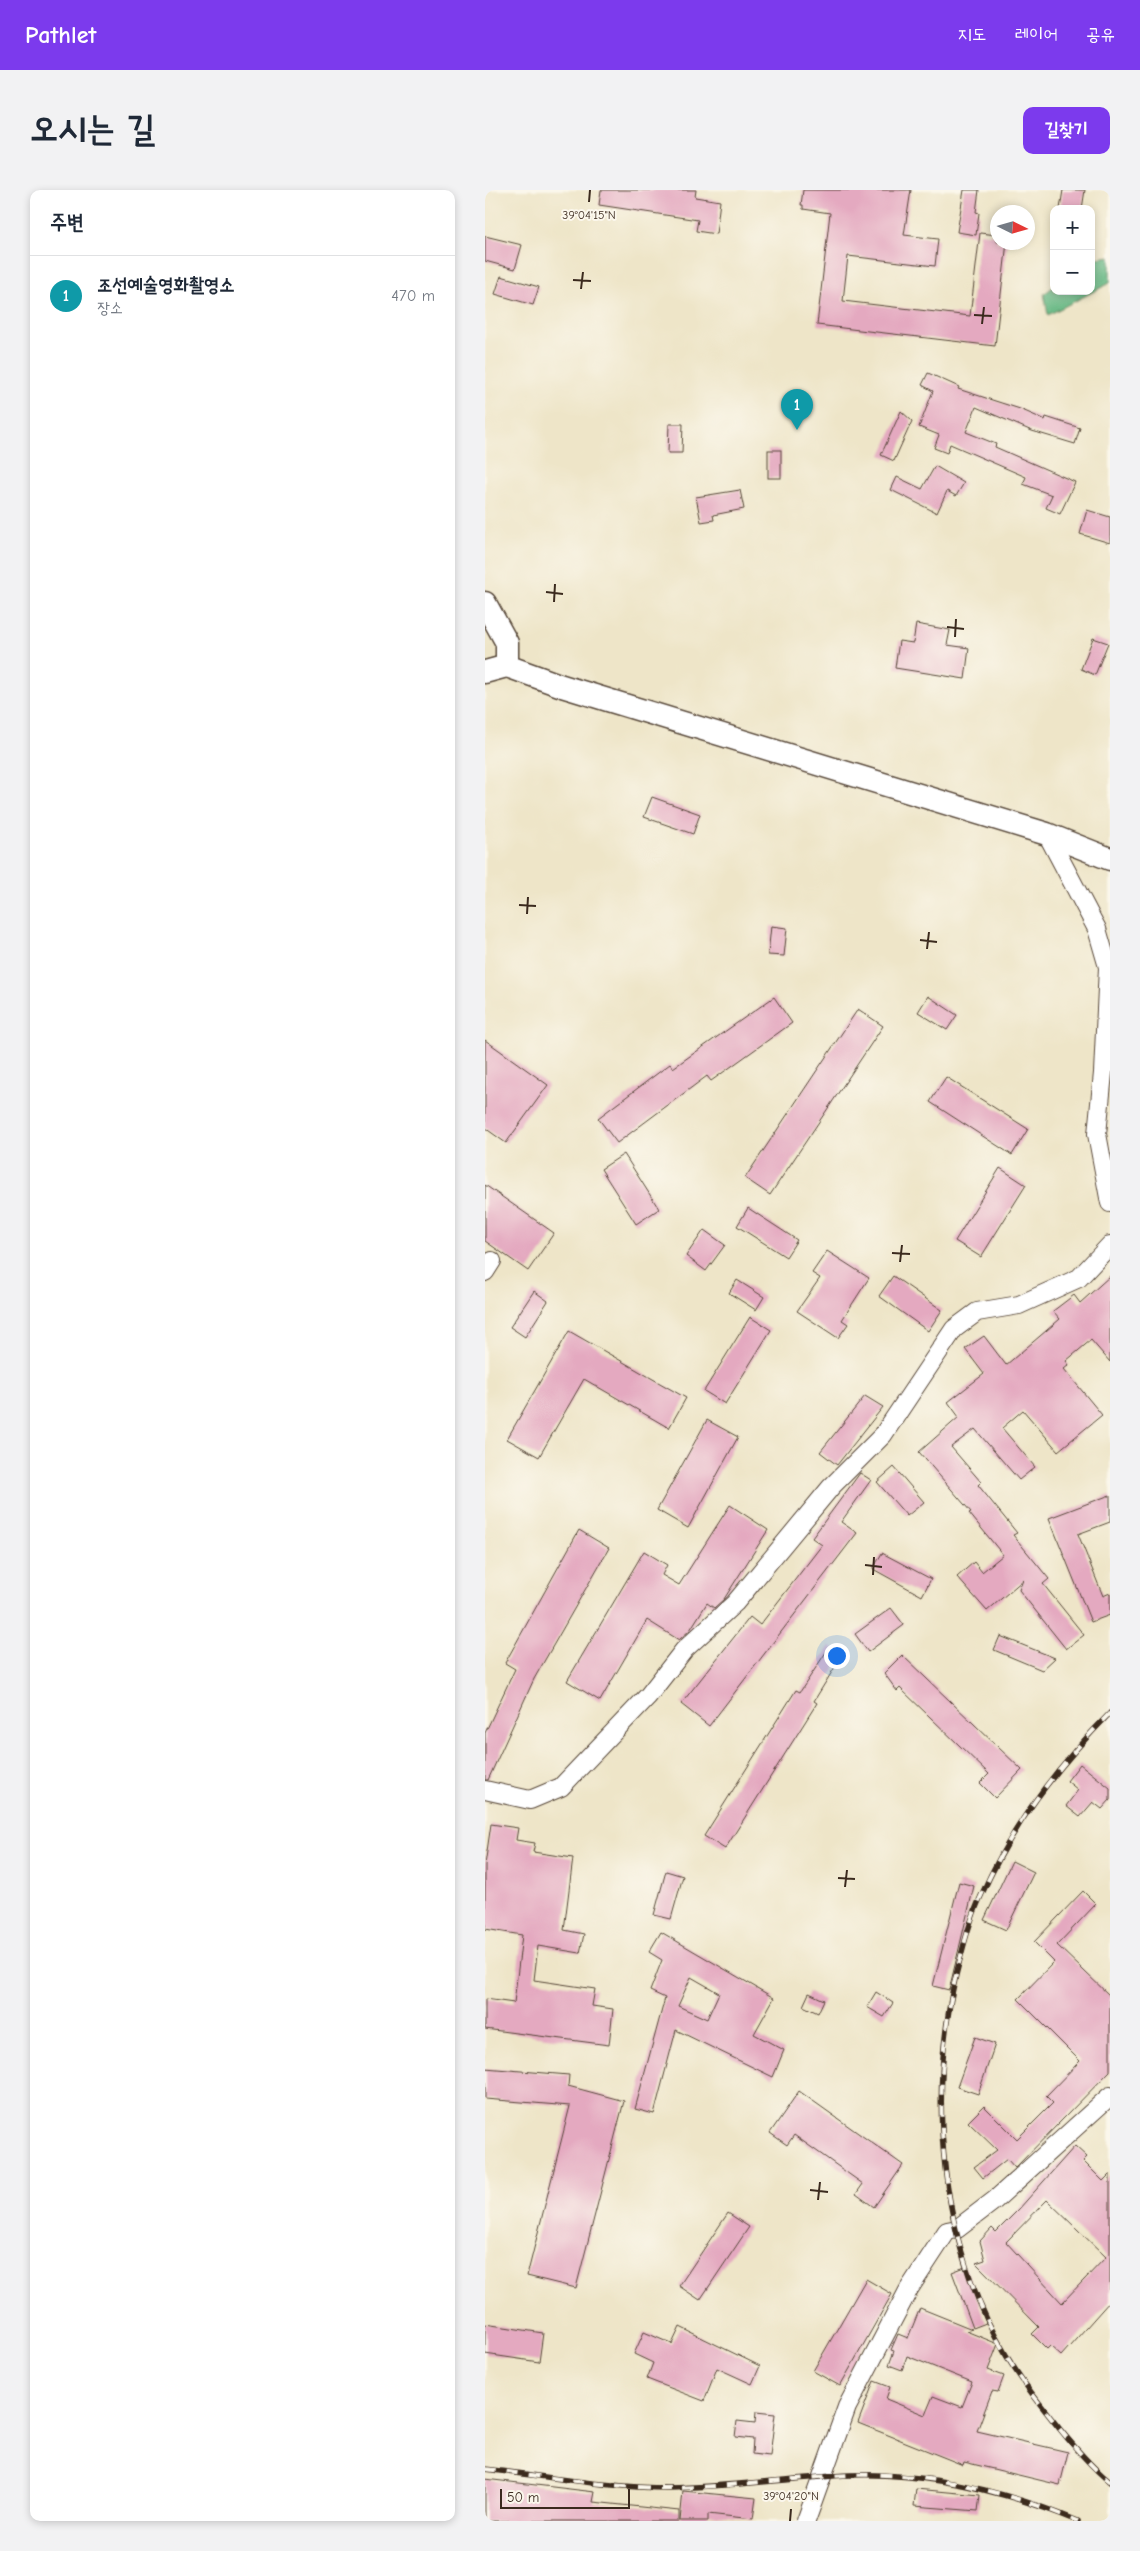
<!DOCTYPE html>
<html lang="ko">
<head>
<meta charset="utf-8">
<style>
	body { margin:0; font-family:"Comic Neue","Poor Story",sans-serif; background:#f2f2f3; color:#1f2937 }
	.controls { position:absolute; right:15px; top:15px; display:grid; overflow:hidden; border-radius:10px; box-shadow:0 2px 8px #0003 }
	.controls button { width:45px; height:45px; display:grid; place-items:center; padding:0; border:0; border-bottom:1px solid #e0e1e3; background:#fff; color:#1f2937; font:25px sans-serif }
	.compass { position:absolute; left:505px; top:15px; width:45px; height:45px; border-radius:50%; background:#fff; box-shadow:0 2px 8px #0003; rotate:95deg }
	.scale { position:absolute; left:15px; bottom:12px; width:130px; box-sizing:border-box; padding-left:5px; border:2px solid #3b2a1e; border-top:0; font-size:14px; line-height:18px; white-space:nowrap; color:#3b2a1e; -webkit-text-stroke:4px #fbf7ec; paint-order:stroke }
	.you { position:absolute; left:351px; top:1465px; width:18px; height:18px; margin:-12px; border:4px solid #fff; border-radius:50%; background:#1a73e8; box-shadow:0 0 0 8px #1a73e833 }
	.badge { display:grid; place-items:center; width:32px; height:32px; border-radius:50%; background:#7c3aed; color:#fff; font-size:16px; font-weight:700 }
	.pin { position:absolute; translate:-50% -41px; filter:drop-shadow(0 1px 2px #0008) }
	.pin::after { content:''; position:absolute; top:26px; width:18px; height:15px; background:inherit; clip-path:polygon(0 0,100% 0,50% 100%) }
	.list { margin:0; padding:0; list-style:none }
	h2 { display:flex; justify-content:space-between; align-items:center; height:65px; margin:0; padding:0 20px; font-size:21px }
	h2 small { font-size:16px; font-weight:400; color:#747a83 }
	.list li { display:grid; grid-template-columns:32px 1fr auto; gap:15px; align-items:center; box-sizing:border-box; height:80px; padding:0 20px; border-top:1px solid #e0e1e3 }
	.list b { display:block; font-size:19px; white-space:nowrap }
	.list p { margin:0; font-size:16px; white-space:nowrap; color:#747a83 }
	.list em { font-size:16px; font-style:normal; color:#747a83 }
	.map { position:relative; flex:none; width:625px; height:2331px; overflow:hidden; border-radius:10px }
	header { display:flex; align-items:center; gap:30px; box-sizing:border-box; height:70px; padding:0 25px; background:#7c3aed; color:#fff }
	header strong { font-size:24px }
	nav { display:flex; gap:28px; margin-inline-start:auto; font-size:18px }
	.intro { display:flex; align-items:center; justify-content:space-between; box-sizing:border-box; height:120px; padding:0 30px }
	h1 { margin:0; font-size:35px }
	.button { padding:12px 22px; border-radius:10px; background:#7c3aed; color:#fff; font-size:18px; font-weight:700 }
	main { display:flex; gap:30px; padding:0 30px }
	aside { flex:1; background:#fff; border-radius:10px; box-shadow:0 2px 8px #0003 }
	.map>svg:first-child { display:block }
	.forest { fill:#68b884; stroke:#527151 }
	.building { fill:#e4a9c0; fill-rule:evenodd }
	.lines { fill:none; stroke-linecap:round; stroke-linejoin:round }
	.minor-casing { stroke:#564638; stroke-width:20 }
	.tertiary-casing { stroke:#564638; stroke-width:25 }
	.minor { stroke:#fff; stroke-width:18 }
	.tertiary { stroke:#fff; stroke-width:22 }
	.rail-casing { stroke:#3b2a1e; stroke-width:5.5 }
	.rail { stroke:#fbf7ec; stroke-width:4; stroke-dasharray:11; stroke-linecap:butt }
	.ticks { fill:none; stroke:#3b2a1e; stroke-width:2 }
	.ticks-label { font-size:12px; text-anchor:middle; fill:#3b2a1e; stroke:#fbf7ec; stroke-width:4; stroke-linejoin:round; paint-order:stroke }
</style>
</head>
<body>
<header>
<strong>Pathlet</strong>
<nav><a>지도</a><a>레이어</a><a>공유</a></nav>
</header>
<div class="intro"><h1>오시는 길</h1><a class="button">길찾기</a></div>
<main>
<aside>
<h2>주변<small></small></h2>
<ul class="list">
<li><span class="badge" style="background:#0f9aa8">1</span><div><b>조선예술영화촬영소</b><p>장소</p></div><em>470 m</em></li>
</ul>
</aside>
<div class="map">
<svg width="625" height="2331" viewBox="0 0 625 2331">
	<rect width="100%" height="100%" fill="#fbf7ec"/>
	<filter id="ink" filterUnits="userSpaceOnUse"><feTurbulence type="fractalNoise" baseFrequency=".02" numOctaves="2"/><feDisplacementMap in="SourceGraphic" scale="10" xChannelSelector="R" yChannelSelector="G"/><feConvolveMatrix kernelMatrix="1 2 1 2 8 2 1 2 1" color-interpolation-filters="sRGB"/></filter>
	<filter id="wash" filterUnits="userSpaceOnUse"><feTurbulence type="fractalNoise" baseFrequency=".0096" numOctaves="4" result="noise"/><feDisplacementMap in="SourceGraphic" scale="20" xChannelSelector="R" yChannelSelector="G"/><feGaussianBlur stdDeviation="1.12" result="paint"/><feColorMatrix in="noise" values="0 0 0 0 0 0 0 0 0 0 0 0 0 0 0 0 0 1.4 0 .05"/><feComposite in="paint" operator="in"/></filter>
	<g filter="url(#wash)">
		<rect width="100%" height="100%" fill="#eee5c8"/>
		<path class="forest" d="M 625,66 L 625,93 L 563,125 L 559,104 L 569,96 L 569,101 L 606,101 L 606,69 Z"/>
		<g id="blocks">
			<g class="building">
				<path d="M 116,0 L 211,0 L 210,7 L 235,11 L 231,44 L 211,41 L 213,30 L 114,15 Z"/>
				<path d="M 318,0 L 426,0 L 419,45 L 453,49 L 450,76 L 363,66 L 358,111 L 485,126 L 495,43 L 512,45 L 512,52 L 522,52 L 510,156 L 332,135 L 345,23 L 318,19 L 318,15 L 316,15 Z"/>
				<path d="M 479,0 L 494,0 L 491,22 L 494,23 L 491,45 L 472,42 Z"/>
				<path d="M 578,0 L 600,0 L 597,19 L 575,19 Z"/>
				<path d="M 0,46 L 37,55 L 30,79 L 0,71 Z"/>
				<path d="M 16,86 L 54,97 L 48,115 L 10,104 Z"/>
				<path d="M 443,183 L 474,197 L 473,199 L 535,219 L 560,230 L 561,227 L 595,238 L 590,254 L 547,241 L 491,217 L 481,242 L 511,254 L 510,257 L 590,292 L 575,324 L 561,318 L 567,305 L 538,294 L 541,287 L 465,254 L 462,263 L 449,258 L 454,245 L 434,237 L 448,201 L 437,195 Z"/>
				<path d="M 416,221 L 427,231 L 409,271 L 396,265 Z"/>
				<path d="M 184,234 L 198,234 L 197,263 L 183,263 Z"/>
				<rect x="283" y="260" width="13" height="28"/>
				<path d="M 450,276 L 479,293 L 471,306 L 462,301 L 452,323 L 406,300 L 412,287 L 437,299 Z"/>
				<path d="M 255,300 L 259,319 L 228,325 L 229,330 L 216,332 L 211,307 Z"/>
				<path d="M 602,320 L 625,327 L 625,353 L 595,344 Z"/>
				<path d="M 431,434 L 465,440 L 462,455 L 484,458 L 480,489 L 410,478 L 414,451 L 428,453 Z"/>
				<path d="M 608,448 L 623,453 L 610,485 L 596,479 Z"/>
				<path d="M 167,607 L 215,624 L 208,644 L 159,627 Z"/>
				<path d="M 286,736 L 302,738 L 299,766 L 283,765 Z"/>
				<path d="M 443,806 L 472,825 L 462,840 L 433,822 Z"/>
				<path d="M 289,807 L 307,833 L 226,891 L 222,886 L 132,953 L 113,928 L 185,874 L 188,878 Z"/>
				<path d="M 373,819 L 398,836 L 285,1005 L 260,988 Z"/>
				<path d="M 0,850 L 63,895 L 21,953 L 0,938 Z"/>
				<path d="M 461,887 L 543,939 L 527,965 L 445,912 Z"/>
				<path d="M 139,964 L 174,1019 L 151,1034 L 116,979 Z"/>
				<path d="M 515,978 L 541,995 L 496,1067 L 470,1051 Z"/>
				<path d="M 0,995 L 69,1043 L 43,1081 L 0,1051 Z"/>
				<path d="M 263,1018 L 312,1050 L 301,1067 L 252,1036 Z"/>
				<path d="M 219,1040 L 240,1055 L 221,1081 L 201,1066 Z"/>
				<path d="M 342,1061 L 384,1088 L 357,1130 L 363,1134 L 353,1148 L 312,1121 L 335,1088 L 327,1083 Z"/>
				<path d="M 408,1086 L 457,1120 L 443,1141 L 394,1106 Z"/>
				<path d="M 625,1086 L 625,1172 L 606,1150 L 581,1171 L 584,1175 L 579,1179 L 617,1225 L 573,1261 L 538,1220 L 517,1238 L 550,1277 L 534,1290 L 490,1239 L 466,1257 L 496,1292 L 493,1295 L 532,1343 L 528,1345 L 564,1389 L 558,1394 L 599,1445 L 581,1459 L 534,1400 L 538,1390 L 502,1421 L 472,1387 L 489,1372 L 497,1382 L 518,1365 L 484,1323 L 486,1322 L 434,1262 L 474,1227 L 463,1212 L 499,1184 L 480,1159 L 499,1146 L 521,1175 L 575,1129 L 568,1121 L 589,1105 L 595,1113 Z"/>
				<path d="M 252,1090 L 279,1107 L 271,1120 L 244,1103 Z"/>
				<path d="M 49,1101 L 63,1111 L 40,1147 L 25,1137 Z"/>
				<path d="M 265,1127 L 286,1140 L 240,1214 L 219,1201 Z"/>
				<path d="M 84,1141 L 201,1208 L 184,1238 L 99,1189 L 54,1267 L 22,1249 Z"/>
				<path d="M 380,1206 L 398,1217 L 352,1275 L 335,1262 Z"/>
				<path d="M 222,1230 L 253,1247 L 203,1338 L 172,1320 Z"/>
				<path d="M 409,1277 L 439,1312 L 422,1326 L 392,1292 Z"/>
				<path d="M 375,1283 L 386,1290 L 356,1332 L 372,1343 L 224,1536 L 196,1514 L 265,1427 L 275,1435 L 337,1355 L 327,1348 Z"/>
				<path d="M 625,1305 L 625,1332 L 593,1344 L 618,1406 L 625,1403 L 625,1425 L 606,1432 L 564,1328 Z"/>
				<path d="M 245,1315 L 283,1340 L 239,1409 L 229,1418 L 222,1413 L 205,1440 L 194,1450 L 162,1430 L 115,1511 L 82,1491 L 159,1361 L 182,1375 L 177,1385 L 194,1395 Z"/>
				<path d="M 94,1340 L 124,1358 L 49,1489 L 3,1590 L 0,1590 L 0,1543 L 30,1479 L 20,1473 Z"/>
				<path d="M 397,1363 L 446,1389 L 437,1406 L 388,1379 Z"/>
				<path d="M 406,1418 L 419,1435 L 383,1462 L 370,1444 Z"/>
				<path d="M 515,1446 L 570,1468 L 557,1480 L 509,1460 Z"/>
				<path d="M 345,1456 L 358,1464 L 329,1511 L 332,1513 L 240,1659 L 219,1646 L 311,1500 L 315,1502 Z"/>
				<path d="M 417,1465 L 537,1580 L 510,1608 L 495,1593 L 504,1584 L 415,1498 L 412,1501 L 399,1483 Z"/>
				<path d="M 595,1574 L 625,1598 L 625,1610 L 617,1619 L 608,1612 L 595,1627 L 581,1616 L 593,1600 L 582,1591 Z"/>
				<path d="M 6,1634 L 33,1638 L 31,1650 L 50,1653 L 48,1662 L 88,1668 L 79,1740 L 99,1744 L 95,1763 L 53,1756 L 49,1790 L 110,1799 L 107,1816 L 128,1819 L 124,1855 L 0,1839 L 0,1809 L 29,1813 L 37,1745 L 0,1739 L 0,1675 Z"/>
				<path d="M 527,1671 L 549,1682 L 521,1740 L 499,1730 Z"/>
				<path d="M 181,1681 L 198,1686 L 186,1729 L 169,1725 Z"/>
				<path d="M 474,1692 L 489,1696 L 464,1800 L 448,1796 Z"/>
				<path d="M 598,1701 L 611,1714 L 572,1755 L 625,1806 L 625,1881 L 530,1978 L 522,1969 L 498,1988 L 489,1977 L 512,1960 L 483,1932 L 499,1916 L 532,1949 L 568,1913 L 561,1906 L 595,1871 L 533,1809 L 569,1772 L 549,1752 Z"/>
				<path d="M 176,1742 L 289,1808 L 269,1844 L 299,1860 L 288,1887 L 191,1840 L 169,1924 L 150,1919 L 180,1808 L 165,1801 L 177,1770 L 164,1762 ZM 206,1787 L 234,1803 L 222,1829 L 193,1816 Z"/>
				<path d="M 391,1802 L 408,1813 L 399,1827 L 382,1817 Z"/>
				<path d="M 324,1803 L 339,1810 L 333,1823 L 318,1816 Z"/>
				<path d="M 490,1847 L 510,1854 L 493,1904 L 472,1897 Z"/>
				<path d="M 0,1878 L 84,1885 L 83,1896 L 139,1911 L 91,2098 L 42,2086 L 85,1916 L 0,1909 Z"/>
				<path d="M 314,1901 L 418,1975 L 389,2017 L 371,2004 L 378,1994 L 309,1945 L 302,1955 L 285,1943 Z"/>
				<path d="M 590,1956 L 602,1967 L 598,1971 L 618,1991 L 625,1984 L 625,2111 L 576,2166 L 565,2156 L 562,2159 L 547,2144 L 554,2137 L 491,2073 L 500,2070 L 495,2051 L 507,2038 L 511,2042 L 534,2019 ZM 562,2010 L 621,2067 L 577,2113 L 521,2052 Z"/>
				<path d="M 243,2023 L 264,2037 L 215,2110 L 194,2096 Z"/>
				<path d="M 480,2077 L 501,2133 L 488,2138 L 467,2082 Z"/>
				<path d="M 381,2089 L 407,2104 L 355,2196 L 328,2181 Z"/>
				<path d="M 435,2118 L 487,2139 L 481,2141 L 513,2154 L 503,2180 L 519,2186 L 513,2202 L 507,2201 L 492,2241 L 583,2262 L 575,2295 L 479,2272 L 478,2275 L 373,2233 L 389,2191 L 405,2197 L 401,2209 L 440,2225 L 448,2206 L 477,2217 L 487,2192 L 422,2166 L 417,2180 L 404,2175 L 409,2161 L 406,2160 L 413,2144 L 423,2148 Z"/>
				<path d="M 0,2134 L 58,2143 L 54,2172 L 0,2164 Z"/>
				<path d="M 195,2137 L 275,2176 L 267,2194 L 232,2178 L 219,2211 L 162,2189 L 168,2173 L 149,2164 L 159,2142 L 187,2154 Z"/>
				<path d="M 271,2222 L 290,2224 L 285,2266 L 267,2264 L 268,2249 L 250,2247 L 252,2231 L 270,2233 Z"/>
				<path d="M 0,2289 L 110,2302 L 108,2312 L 194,2321 L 194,2331 L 0,2331 Z"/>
				<path d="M 431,2299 L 495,2305 L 493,2321 L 429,2316 Z"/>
				<path d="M 198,2301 L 271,2308 L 268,2329 L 223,2324 L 223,2331 L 195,2331 Z"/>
			</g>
		</g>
	</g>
	<g filter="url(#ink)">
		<use href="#blocks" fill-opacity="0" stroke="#564638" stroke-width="1"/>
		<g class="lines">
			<g class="minor-casing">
				<g id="minor">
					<path d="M 562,644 L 612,739 L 623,777 L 618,883 L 612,944 L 625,1013"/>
					<path d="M 0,1082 L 7,1071"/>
					<path d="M 0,1600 L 45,1610 L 76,1597 L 163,1506 L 199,1460 L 250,1413 L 346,1297 L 398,1245 L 469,1139 L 492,1122 L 534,1115 L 594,1088 L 625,1055"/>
					<path d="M 321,2331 L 362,2217 L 424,2099 L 462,2041 L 472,2039 L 510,2010 L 625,1906"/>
				</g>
			</g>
			<g class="tertiary-casing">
				<g id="tertiary">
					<path d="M 0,413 L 22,453 L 22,476 L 77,496 L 562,644 L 625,669"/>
					<path d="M 0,482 L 22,476"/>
				</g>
			</g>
			<use href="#minor" class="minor"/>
			<use href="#tertiary" class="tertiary"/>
			<g class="rail-casing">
				<g id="rail">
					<path d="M 625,1523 C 571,1578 527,1635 496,1706 C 484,1732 478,1758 471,1785 C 442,1908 455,2055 521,2165 C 534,2187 550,2208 566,2228 C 584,2251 603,2274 625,2292"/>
					<path d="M 0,2279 C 59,2286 125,2298 184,2298 C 245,2297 305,2288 365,2285 C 445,2282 520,2301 593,2331"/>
				</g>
			</g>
			<use href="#rail" class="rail"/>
		</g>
	</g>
	<path class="ticks" d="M 104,12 L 105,0M 88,90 L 106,91M 96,99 L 98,82M 489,125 L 507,126M 497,134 L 499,117M 61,402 L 78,404M 69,412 L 70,394M 462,437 L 479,439M 470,447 L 471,429M 34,715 L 51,716M 42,724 L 43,707M 435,750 L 452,752M 442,759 L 444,742M 407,1063 L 425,1064M 415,1072 L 417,1055M 380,1375 L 397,1377M 388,1385 L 389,1367M 353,1688 L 370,1689M 360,1697 L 362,1680M 325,2000 L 343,2002M 333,2010 L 335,1992M 305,2331 L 306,2319"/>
	<g class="ticks-label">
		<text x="104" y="29">39°04'15"N</text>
		<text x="306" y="2310">39°04'20"N</text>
	</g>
</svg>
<div class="controls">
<button>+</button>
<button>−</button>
</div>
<svg class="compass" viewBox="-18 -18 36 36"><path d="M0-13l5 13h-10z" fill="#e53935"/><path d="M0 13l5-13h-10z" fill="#747a83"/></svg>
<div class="scale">50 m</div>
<div class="you"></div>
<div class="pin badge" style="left:312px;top:240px;background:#0f9aa8">1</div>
</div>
</main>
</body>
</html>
